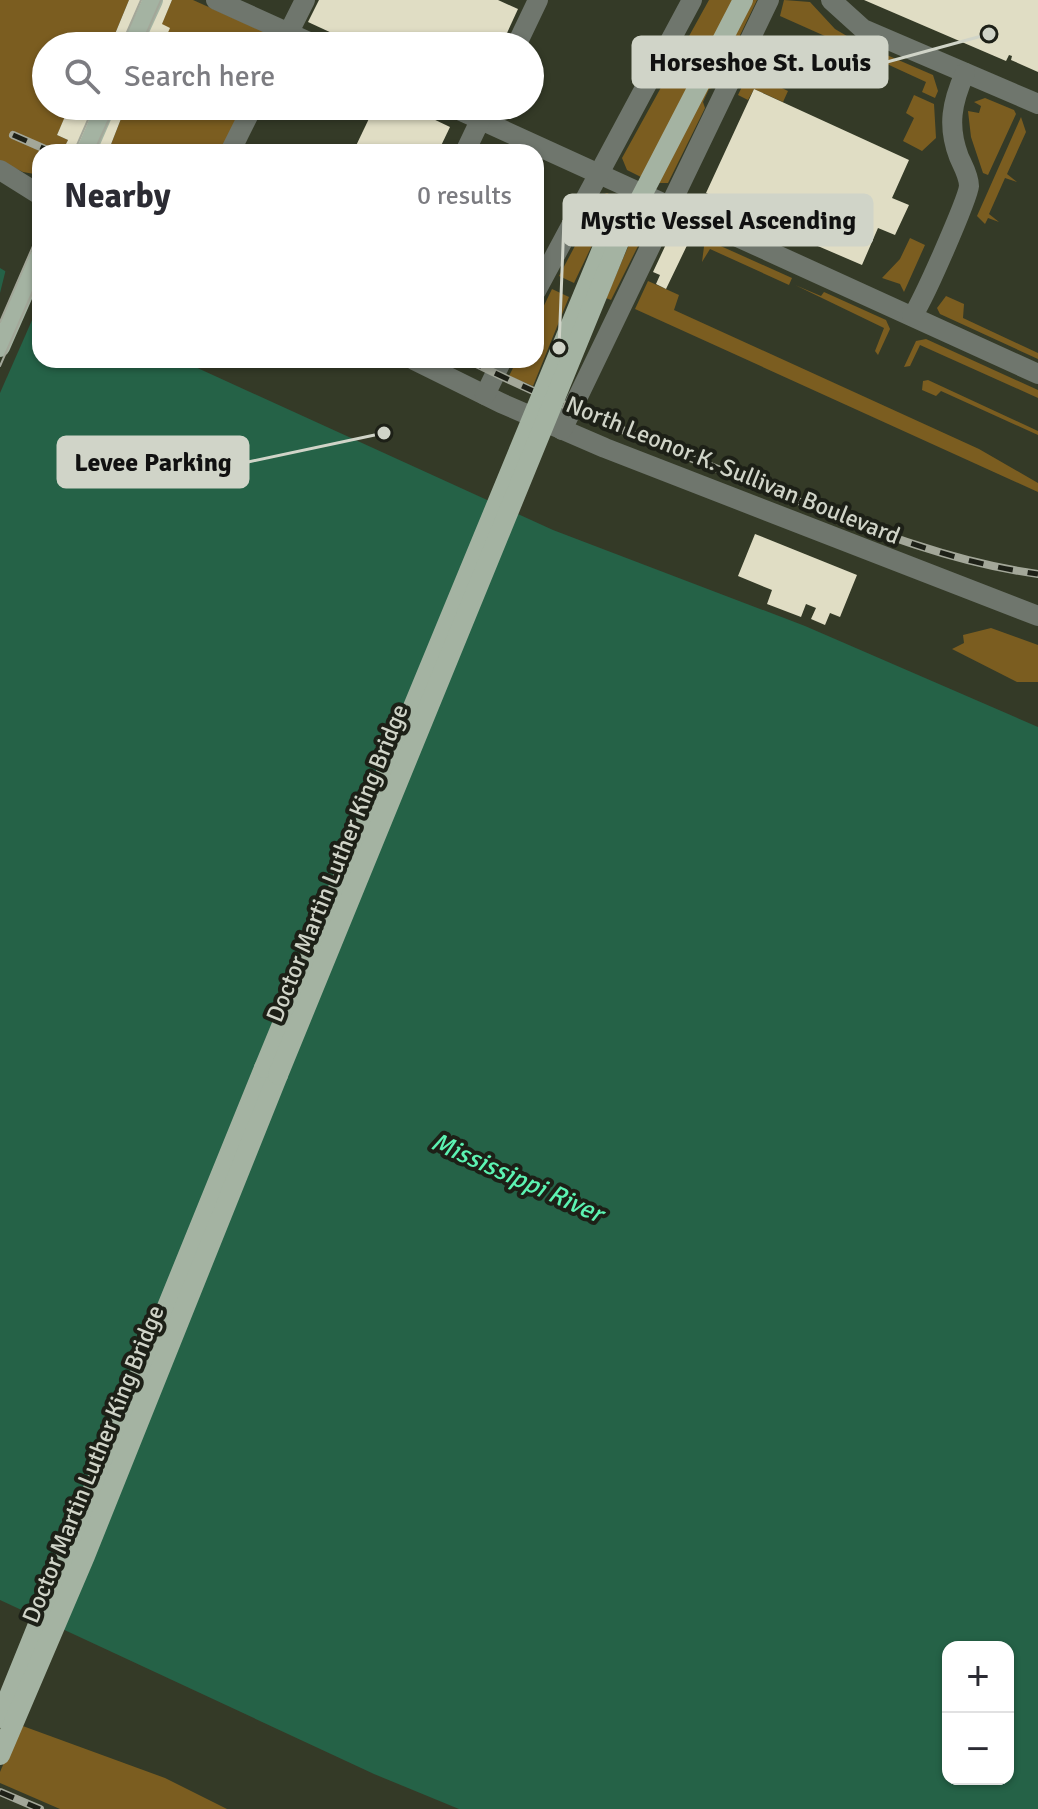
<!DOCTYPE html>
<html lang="en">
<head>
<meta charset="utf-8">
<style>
	body { margin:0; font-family:Signika,sans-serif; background:#f7f7f7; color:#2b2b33 }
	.controls { position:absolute; right:24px; bottom:24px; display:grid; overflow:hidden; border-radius:16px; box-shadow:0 2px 6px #0004 }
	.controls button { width:72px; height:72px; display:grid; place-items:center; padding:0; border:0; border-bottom:2px solid #e1e1e2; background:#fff; color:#2b2b33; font:40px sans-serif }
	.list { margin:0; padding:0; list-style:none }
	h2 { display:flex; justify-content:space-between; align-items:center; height:104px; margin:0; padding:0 32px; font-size:34px }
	h2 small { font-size:26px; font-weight:400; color:#7c7c81 }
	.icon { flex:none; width:44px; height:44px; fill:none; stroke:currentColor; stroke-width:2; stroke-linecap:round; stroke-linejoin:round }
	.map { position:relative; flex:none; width:1038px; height:1809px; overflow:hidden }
	.search { position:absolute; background:#fff; box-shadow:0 2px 6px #0004; left:32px; top:32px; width:512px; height:88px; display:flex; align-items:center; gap:20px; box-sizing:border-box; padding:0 28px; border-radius:44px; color:#7c7c81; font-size:30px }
	.panel { position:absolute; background:#fff; box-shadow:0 2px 6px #0004; left:32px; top:144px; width:512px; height:224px; border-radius:24px }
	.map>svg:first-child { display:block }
	.green { fill:#7b5d20 }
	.water { fill:#256247; fill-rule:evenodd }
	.pier { fill:#343a27 }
	.building { fill:#e0ddc4 }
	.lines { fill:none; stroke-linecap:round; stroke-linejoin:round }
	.minor { stroke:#6f766d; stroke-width:20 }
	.major { stroke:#a4b3a2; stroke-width:20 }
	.tram { stroke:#a3a799; stroke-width:2 }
	.rail-casing { stroke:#a3a799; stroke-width:8 }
	.rail { stroke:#1d2017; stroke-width:5; stroke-dasharray:15; stroke-linecap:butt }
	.major-bridge { stroke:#a4b3a2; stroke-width:20 }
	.labels { text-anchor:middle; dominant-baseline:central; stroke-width:8; stroke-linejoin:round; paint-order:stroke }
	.street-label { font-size:24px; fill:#d0d4c8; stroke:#1d2017 }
	.water-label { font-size:26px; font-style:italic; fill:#5cf3b2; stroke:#1d2017 }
	.leader { fill:none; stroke:#d0d4c8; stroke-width:3 }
	.callout-dot { fill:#d0d4c8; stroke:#1d2017; stroke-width:3 }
	.callout { fill:#d0d4c8; stroke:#d0d4c8; stroke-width:3 }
	.callout-label { font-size:26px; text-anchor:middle; font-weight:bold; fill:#111 }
</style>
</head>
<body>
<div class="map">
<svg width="1038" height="1809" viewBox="0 0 1038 1809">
	<rect width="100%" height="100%" fill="#343a27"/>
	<g class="green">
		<path d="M 0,0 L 129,0 L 110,46 L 46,46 L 46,106 L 83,106 L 77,119 L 66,115 L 57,135 L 68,140 L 62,152 L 40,152 L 40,175 L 23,172 L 0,161 Z"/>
		<path d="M 172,0 L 193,0 L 269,34 L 274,39 L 273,46 L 152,46 Z"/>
		<path d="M 709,0 L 757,0 L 715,87 L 709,89 L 703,102 L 705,108 L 668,183 L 653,183 L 627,170 L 622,158 L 664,82 L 671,81 L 675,73 L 673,65 Z"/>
		<path d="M 784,0 L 810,2 L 835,29 L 857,42 L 854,49 L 780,16 Z"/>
		<path d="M 866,46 L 933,75 L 938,91 L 935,98 L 922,92 L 926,82 L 863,53 Z"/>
		<path d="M 749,72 L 788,91 L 783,102 L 754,89 L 748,100 L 738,95 Z"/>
		<path d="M 914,95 L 934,104 L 936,138 L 922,151 L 903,141 L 914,118 L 906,113 Z"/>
		<path d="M 985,98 L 1014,110 L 1016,114 L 988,175 L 983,173 L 971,137 L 968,111 L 979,113 L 981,106 L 974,102 Z"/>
		<path d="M 126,106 L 245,106 L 223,152 L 108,152 Z"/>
		<path d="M 1021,117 L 1026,132 L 1007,174 L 1017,182 L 1005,178 L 989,214 L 999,222 L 988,218 L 985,224 L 977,216 Z"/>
		<path d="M 607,193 L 615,197 L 574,283 L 559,276 L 602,195 Z"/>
		<path d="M 644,210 L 654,214 L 611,300 L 606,298 Z"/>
		<path d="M 910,238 L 925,245 L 904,292 L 900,284 L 882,278 L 900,259 Z"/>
		<path d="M 705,239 L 792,278 L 789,285 L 710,249 L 702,262 Z"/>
		<path d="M 648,281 L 679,295 L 674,310 L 979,449 L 1038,483 L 1038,492 L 635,309 Z"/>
		<path d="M 795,285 L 821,296 L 824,292 L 886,320 L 890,329 L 878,355 L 875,351 L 884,328 Z"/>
		<path d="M 552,289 L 569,297 L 533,386 L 509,376 L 517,360 L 536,360 L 536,322 Z"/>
		<path d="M 946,296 L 964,304 L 963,318 L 1038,353 L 1038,359 L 940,314 L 937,308 Z"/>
		<path d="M 926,339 L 1038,390 L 1038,398 L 920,345 L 910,366 L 904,367 L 916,341 Z"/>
		<path d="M 928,380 L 1038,431 L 1038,435 L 941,391 L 936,396 L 922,390 L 923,381 Z"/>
		<path d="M 991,628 L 1038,645 L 1038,682 L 1017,682 L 952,649 L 964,643 L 963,635 Z"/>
		<path d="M 20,1725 L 165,1778 L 227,1809 L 60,1809 L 0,1783 L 0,1772 Z"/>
	</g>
	<path class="water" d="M 0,268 L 40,292 L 40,360 L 180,360 L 553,530 L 805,626 L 1038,727 L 1038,1809 L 459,1809 L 374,1774 L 0,1600 ZM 948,1647 L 1008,1647 L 1008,1779 L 948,1779 Z"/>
	<path class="pier" d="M 6,269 L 40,287 L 40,302 L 0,393 L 0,293 Z"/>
	<g class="building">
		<path d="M 129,0 L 172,0 L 162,24 L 170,28 L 162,46 L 154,42 L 152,46 L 110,46 Z"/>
		<path d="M 319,0 L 498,0 L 518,9 L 501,46 L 360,46 L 308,22 Z"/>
		<path d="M 864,0 L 1038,0 L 1038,72 L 1011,60 L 1012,56 L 1009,55 L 1006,61 Z"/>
		<path d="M 754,89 L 909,160 L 892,198 L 909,205 L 895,235 L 878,228 L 862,265 L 727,207 L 729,204 L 706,193 Z"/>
		<path d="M 83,106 L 126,106 L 108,152 L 83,152 L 66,144 L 68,140 L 57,135 L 66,114 L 77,119 Z"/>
		<path d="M 375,106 L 406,106 L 450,127 L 438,152 L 353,152 Z"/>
		<path d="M 675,225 L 693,233 L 666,289 L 656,284 L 660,275 L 653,272 Z"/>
		<path d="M 755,534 L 857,575 L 840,617 L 830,613 L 825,625 L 811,619 L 816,608 L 806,604 L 801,617 L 767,604 L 772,590 L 738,576 Z"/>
	</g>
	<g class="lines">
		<g class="minor">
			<path d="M 216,0 L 318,46"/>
			<path d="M 831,0 L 863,29 L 1038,104"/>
			<path d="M 282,46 L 305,0"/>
			<path d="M 516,46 L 538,0"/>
			<path d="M 450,106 L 1038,374"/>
			<path d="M 230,152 L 253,106"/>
			<path d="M 465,152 L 487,106"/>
			<path d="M 0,170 L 40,195"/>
			<path d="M 536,291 L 692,0"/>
			<path d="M 912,316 C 920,309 968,198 969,186 C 969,176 963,166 959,157 C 947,126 952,102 965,73"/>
			<path d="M 414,360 L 501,403 L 605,448 L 1038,616"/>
			<path d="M 485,395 L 502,360"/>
			<path d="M 562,430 L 769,0"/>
		</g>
		<g class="major">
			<path d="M 132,46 L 153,0"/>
			<path d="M 86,152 L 106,106"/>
			<path d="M 0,347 L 40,256"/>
			<path d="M 0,1718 L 264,1068"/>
			<path d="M 0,1755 L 85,1556 L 278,1075"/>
		</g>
		<g class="tram">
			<path d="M 121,46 L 141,0"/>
			<path d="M 141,46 L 161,0"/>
			<path d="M 74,152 L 94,106"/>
			<path d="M 94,152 L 115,106"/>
			<path d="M 0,322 L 40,230"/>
			<path d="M 0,366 L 40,275"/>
		</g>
		<g class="rail-casing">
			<g id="rail">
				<path d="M 13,135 L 52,152"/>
				<path d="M 468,360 C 565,408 665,448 765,488 C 854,523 942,561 1038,574"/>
				<path d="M 0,1792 L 40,1809"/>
			</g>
		</g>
		<use href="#rail" class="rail"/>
		<g class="major-bridge">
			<path d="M 264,1068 L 614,220"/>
			<path d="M 278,1075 L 623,232 L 743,0"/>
		</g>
	</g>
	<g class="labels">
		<g class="street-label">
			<text transform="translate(733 470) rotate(22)">North Leonor K. Sullivan Boulevard</text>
			<text transform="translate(337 863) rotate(-68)">Doctor Martin Luther King Bridge</text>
			<text transform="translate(93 1464) rotate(-68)">Doctor Martin Luther King Bridge</text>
		</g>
		<g class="water-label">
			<text transform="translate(517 1178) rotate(24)">Mississippi River</text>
		</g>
	</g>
	<path class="leader" d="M989 34L887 62M559 348L564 220M384 433L248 462"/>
	<g class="callout-dot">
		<circle cx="989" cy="34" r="8"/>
		<circle cx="559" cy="348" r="8"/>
		<circle cx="384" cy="433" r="8"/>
	</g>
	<g class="callout">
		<rect x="633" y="37" width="254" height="50" rx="8"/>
		<rect x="564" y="195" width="308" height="50" rx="8"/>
		<rect x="58" y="437" width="190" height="50" rx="8"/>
	</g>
	<g class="callout-label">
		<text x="760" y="71">Horseshoe St. Louis</text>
		<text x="718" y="229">Mystic Vessel Ascending</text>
		<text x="153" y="471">Levee Parking</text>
	</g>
</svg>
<div class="controls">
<button>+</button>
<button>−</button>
</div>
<div class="search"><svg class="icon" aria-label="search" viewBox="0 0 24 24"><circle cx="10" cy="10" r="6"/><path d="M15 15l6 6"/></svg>Search here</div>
<section class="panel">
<h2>Nearby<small>0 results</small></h2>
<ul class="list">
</ul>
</section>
</div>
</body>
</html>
